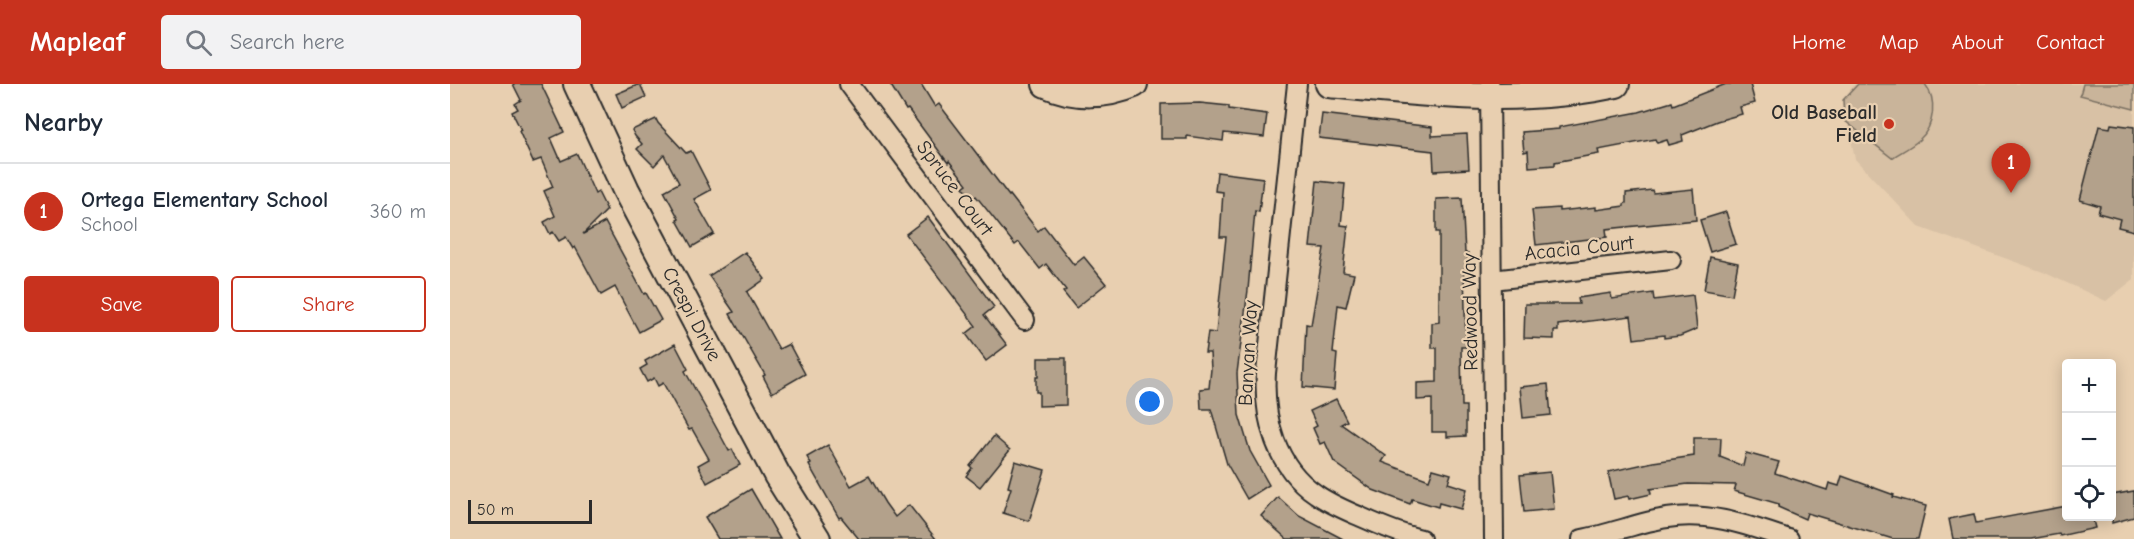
<!DOCTYPE html>
<html lang="en">
<head>
<meta charset="utf-8">
<style>
	body { margin:0; font-family:"Comic Neue",sans-serif; background:#f2f2f3; color:#1f2937 }
	.controls { position:absolute; right:18px; bottom:18px; display:grid; overflow:hidden; border-radius:6px; box-shadow:0 3px 15px #0003 }
	.controls button { width:54px; height:54px; display:grid; place-items:center; padding:0; border:0; border-bottom:2px solid #e0e1e3; background:#fff; color:#1f2937; font:30px sans-serif }
	.scale { position:absolute; left:18px; bottom:15px; width:124px; box-sizing:border-box; padding-left:6px; border:3px solid #2b2b2b; border-top:0; font-size:16px; line-height:21px; white-space:nowrap; color:#2b2b2b; -webkit-text-stroke:4px #e8cfb0; paint-order:stroke }
	.you { position:absolute; left:700px; top:318px; width:21px; height:21px; margin:-15px; border:4px solid #fff; border-radius:50%; background:#1a73e8; box-shadow:0 0 0 9px #1a73e833 }
	.badge { display:grid; place-items:center; width:39px; height:39px; border-radius:50%; background:#c8321e; color:#fff; font-size:20px; font-weight:700 }
	.pin { position:absolute; translate:-50% -50px; filter:drop-shadow(0 2px 3px #0008) }
	.pin::after { content:''; position:absolute; top:32px; width:21px; height:18px; background:inherit; clip-path:polygon(0 0,100% 0,50% 100%) }
	.list { margin:0; padding:0; list-style:none }
	h2 { display:flex; justify-content:space-between; align-items:center; height:78px; margin:0; padding:0 24px; font-size:26px }
	h2 small { font-size:20px; font-weight:400; color:#747a83 }
	.list li { display:grid; grid-template-columns:39px 1fr auto; gap:18px; align-items:center; box-sizing:border-box; height:96px; padding:0 24px; border-top:2px solid #e0e1e3 }
	.list b { display:block; font-size:22px; white-space:nowrap }
	.list p { margin:0; font-size:20px; white-space:nowrap; color:#747a83 }
	.list em { font-size:20px; font-style:normal; color:#747a83 }
	.actions { display:flex; gap:12px; padding:18px 24px }
	.actions a { flex:1; padding:14px 0; border:2px solid #c8321e; border-radius:6px; text-align:center; font-size:21px; color:#c8321e }
	.actions .main { background:#c8321e; color:#fff }
	.icon { flex:none; width:33px; height:33px; fill:none; stroke:currentColor; stroke-width:2; stroke-linecap:round; stroke-linejoin:round }
	.map { position:relative; flex:none; width:1684px; height:455px; overflow:hidden }
	header { display:flex; align-items:center; gap:36px; box-sizing:border-box; height:84px; padding:0 30px; background:#c8321e; color:#fff }
	header strong { font-size:28px }
	nav { display:flex; gap:33px; margin-inline-start:auto; font-size:21px }
	.search { width:420px; height:54px; background:#f2f2f3; display:flex; align-items:center; gap:15px; box-sizing:border-box; padding:0 21px; border-radius:6px; color:#747a83; font-size:22px }
	main { display:flex }
	aside { flex:1; background:#fff }
	.map>svg:first-child { display:block }
	.built { fill:#d8c1a5 }
	.garden { fill:#c9b49a; stroke:#7a7062; stroke-width:1.5 }
	.building { fill:#b3a18b; stroke:#2b2b2b; stroke-width:1.5 }
	.lines { fill:none; stroke-linecap:round; stroke-linejoin:round }
	.street-casing { stroke:#2b2b2b; stroke-width:22 }
	.secondary-casing { stroke:#2b2b2b; stroke-width:30 }
	.street { stroke:#e8cfb0; stroke-width:18 }
	.secondary { stroke:#e8cfb0; stroke-width:26 }
	.poi-dot { fill:#c8321e; stroke:#e8cfb0; stroke-width:2 }
	.labels { text-anchor:middle; dominant-baseline:central; stroke-width:4.5; stroke-linejoin:round; paint-order:stroke }
	.poi-label { font-size:20px; font-weight:bold; fill:#2b2b2b; stroke:#e8cfb0; text-anchor:end }
	.street-label { font-size:20px; fill:#2b2b2b; stroke:#e8cfb0 }
</style>
</head>
<body>
<header>
<strong>Mapleaf</strong>
<div class="search"><svg class="icon" aria-label="search" viewBox="0 0 24 24"><circle cx="10" cy="10" r="6"/><path d="M15 15l6 6"/></svg>Search here</div>
<nav><a>Home</a><a>Map</a><a>About</a><a>Contact</a></nav>
</header>
<main>
<aside>
<h2>Nearby<small></small></h2>
<ul class="list">
<li><span class="badge">1</span><div><b>Ortega Elementary School</b><p>School</p></div><em>360 m</em></li>
</ul>
<div class="actions"><a class="main">Save</a><a>Share</a></div>
</aside>
<div class="map">
<svg width="1684" height="455" viewBox="0 0 1684 455">
	<rect width="100%" height="100%" fill="#e8cfb0"/>
	<filter id="ink" filterUnits="userSpaceOnUse"><feTurbulence type="fractalNoise" baseFrequency=".0167" numOctaves="2"/><feDisplacementMap in="SourceGraphic" scale="12" xChannelSelector="R" yChannelSelector="G"/><feConvolveMatrix kernelMatrix="1 2 1 2 8 2 1 2 1" color-interpolation-filters="sRGB"/></filter>
	<g filter="url(#ink)">
		<path class="built" d="M 1405,0 L 1684,0 L 1684,195 L 1656,217 L 1593,188 L 1469,143 L 1405,75 L 1393,16 Z"/>
		<g class="garden">
			<path d="M 1408,0 L 1475,0 C 1487,15 1485,42 1469,56 C 1461,63 1451,68 1442,74 L 1394,36 L 1393,16 Z"/>
			<path d="M 1633,0 L 1684,0 L 1684,25 L 1630,11 Z"/>
		</g>
		<g class="building">
			<path d="M 63,0 L 91,0 L 114,48 L 101,54 L 111,77 L 127,70 L 145,110 L 148,108 L 157,126 L 133,150 L 155,138 L 194,210 L 196,209 L 211,236 L 189,248 L 165,203 L 151,211 L 125,163 L 123,165 L 116,153 L 109,157 L 103,148 L 100,150 L 94,138 L 105,132 L 94,107 L 103,103 L 91,75 L 83,78 L 69,47 L 71,46 L 62,28 L 68,25 L 65,20 L 71,16 Z"/>
			<path d="M 190,0 L 196,13 L 172,24 L 166,10 Z"/>
			<path d="M 440,0 L 471,0 L 485,23 L 489,20 L 559,112 L 560,111 L 588,147 L 594,142 L 624,181 L 634,173 L 656,200 L 626,224 L 613,208 L 616,206 L 596,180 L 590,185 L 569,158 L 565,161 L 526,112 L 523,115 L 513,103 L 517,100 L 499,77 L 498,79 L 458,25 L 456,26 Z"/>
			<path d="M 1276,0 L 1300,0 L 1305,19 L 1290,23 L 1292,30 L 1267,37 L 1232,51 L 1233,57 L 1219,61 L 1217,56 L 1207,59 L 1205,55 L 1148,66 L 1149,70 L 1105,78 L 1105,81 L 1079,83 L 1078,67 L 1074,68 L 1072,48 L 1109,45 L 1109,43 L 1189,28 L 1222,18 L 1223,21 Z"/>
			<path d="M 750,19 L 779,22 L 779,25 L 817,30 L 814,53 L 774,49 L 773,57 L 737,52 L 737,55 L 711,55 L 711,20 Z"/>
			<path d="M 872,30 L 982,43 L 982,52 L 1017,50 L 1019,85 L 984,87 L 983,67 L 869,54 Z"/>
			<path d="M 206,35 L 208,39 L 236,69 L 241,67 L 261,106 L 244,115 L 264,150 L 242,163 L 227,136 L 229,135 L 214,107 L 229,99 L 214,71 L 204,82 L 187,65 L 192,60 L 185,52 L 182,46 Z"/>
			<path d="M 1661,40 L 1684,43 L 1684,147 L 1668,143 L 1670,135 L 1648,129 L 1650,122 L 1630,116 L 1649,42 L 1660,44 Z"/>
			<path d="M 767,88 L 813,94 L 809,128 L 805,127 L 798,206 L 787,289 L 789,331 L 800,367 L 819,401 L 797,415 L 777,380 L 761,325 L 751,325 L 750,305 L 759,304 L 761,285 L 760,269 L 755,269 L 758,248 L 766,249 L 776,153 L 770,153 L 773,108 L 765,107 Z"/>
			<path d="M 867,97 L 895,100 L 891,141 L 898,142 L 893,188 L 904,190 L 896,223 L 888,221 L 883,269 L 887,270 L 884,306 L 853,303 L 856,240 L 861,241 L 874,164 L 860,163 Z"/>
			<path d="M 1243,105 L 1246,136 L 1156,145 L 1157,153 L 1086,161 L 1082,126 L 1109,124 L 1109,127 L 1146,123 L 1146,126 L 1174,122 L 1174,120 L 1176,119 L 1176,109 L 1202,106 L 1203,109 Z"/>
			<path d="M 1012,114 L 1015,169 L 1018,169 L 1018,182 L 1016,182 L 1014,186 L 1016,263 L 1011,263 L 1012,322 L 1016,322 L 1016,352 L 997,353 L 997,348 L 982,348 L 982,315 L 967,316 L 967,299 L 987,298 L 987,264 L 982,264 L 982,239 L 989,238 L 989,148 L 986,148 L 986,115 Z"/>
			<path d="M 1276,128 L 1286,160 L 1260,168 L 1250,136 Z"/>
			<path d="M 478,133 L 544,223 L 534,231 L 557,261 L 536,277 L 516,250 L 526,242 L 456,150 Z"/>
			<path d="M 295,168 L 315,195 L 297,208 L 329,265 L 339,260 L 355,290 L 322,309 L 313,292 L 315,291 L 280,230 L 284,228 L 259,192 Z"/>
			<path d="M 1260,173 L 1288,179 L 1282,211 L 1254,206 Z"/>
			<path d="M 1161,209 L 1162,215 L 1203,209 L 1204,216 L 1243,211 L 1247,245 L 1230,252 L 1214,254 L 1214,251 L 1184,255 L 1181,232 L 1108,241 L 1108,247 L 1104,247 L 1104,255 L 1074,254 L 1075,220 L 1129,220 L 1128,214 Z"/>
			<path d="M 225,260 L 238,285 L 235,287 L 272,354 L 279,367 L 282,365 L 290,381 L 257,399 L 248,381 L 259,375 L 242,345 L 239,346 L 213,299 L 208,302 L 204,294 L 197,298 L 190,285 L 197,281 L 195,277 Z"/>
			<path d="M 588,274 L 616,274 L 616,321 L 589,322 L 589,308 L 586,308 L 586,293 L 588,293 Z"/>
			<path d="M 1098,300 L 1101,331 L 1073,334 L 1070,303 Z"/>
			<path d="M 886,315 L 897,337 L 891,340 L 936,372 L 932,378 L 979,396 L 983,385 L 1001,390 L 998,399 L 1017,405 L 1011,425 L 989,419 L 988,423 L 962,415 L 960,420 L 923,406 L 884,378 L 875,358 L 870,360 L 863,344 L 867,342 L 860,327 Z"/>
			<path d="M 544,352 L 560,366 L 530,403 L 516,392 L 522,384 L 520,382 Z"/>
			<path d="M 1244,354 L 1271,354 L 1270,373 L 1293,382 L 1296,369 L 1329,378 L 1325,389 L 1377,406 L 1379,399 L 1389,402 L 1392,392 L 1444,411 L 1443,413 L 1476,422 L 1468,455 L 1443,455 L 1357,429 L 1355,435 L 1328,423 L 1329,420 L 1284,407 L 1286,401 L 1238,400 L 1200,405 L 1201,410 L 1179,415 L 1178,412 L 1164,415 L 1158,388 L 1203,378 L 1244,372 Z"/>
			<path d="M 378,361 L 401,402 L 419,392 L 435,419 L 445,433 L 459,421 L 486,455 L 409,455 L 391,433 L 389,434 L 359,381 L 361,380 L 357,373 Z"/>
			<path d="M 565,377 L 595,386 L 579,437 L 553,429 L 561,404 L 558,403 Z"/>
			<path d="M 1100,388 L 1104,425 L 1074,428 L 1070,391 Z"/>
			<path d="M 301,405 L 330,455 L 268,455 L 255,433 Z"/>
			<path d="M 1684,407 L 1684,433 L 1662,439 L 1662,411 Z"/>
			<path d="M 828,413 L 849,432 L 893,455 L 837,455 L 811,432 Z"/>
			<path d="M 1617,422 L 1617,432 L 1642,432 L 1645,444 L 1610,452 L 1609,450 L 1581,455 L 1503,455 L 1499,435 L 1524,430 L 1526,439 Z"/>
		</g>
		<g class="lines">
			<g class="street-casing">
				<g id="street">
					<path d="M 399,0 L 575,236"/>
					<path d="M 847,0 L 816,289 C 813,334 826,383 866,410 C 880,420 895,426 911,433 C 931,442 950,450 971,455"/>
					<path d="M 1040,1 L 1044,455"/>
					<path d="M 1042,196 L 1221,176"/>
					<path d="M 1132,455 C 1161,450 1189,438 1217,434 C 1260,427 1299,442 1339,455"/>
				</g>
			</g>
			<g class="secondary-casing">
				<g id="secondary">
					<path d="M 127,0 L 176,106 L 327,391 L 367,455"/>
					<path d="M 596,0 C 624,13 656,12 684,0"/>
					<path d="M 879,0 C 975,10 1071,21 1166,0"/>
				</g>
			</g>
			<use href="#street" class="street"/>
			<use href="#secondary" class="secondary"/>
		</g>
	</g>
	<circle class="poi-dot" cx="1439" cy="40" r="6"/>
	<g class="labels">
		<g class="poi-label">
			<text x="1427" y="28">Old Baseball<tspan x="1427" dy="23">Field</tspan></text>
		</g>
		<g class="street-label">
			<text transform="translate(505 104) rotate(53)">Spruce Court</text>
			<text transform="translate(1129 164) rotate(-6)">Acacia Court</text>
			<text transform="translate(1020 228) rotate(-91)">Redwood Way</text>
			<text transform="translate(242 230) rotate(62)">Crespi Drive</text>
			<text transform="translate(798 269) rotate(-87)">Banyan Way</text>
		</g>
	</g>
</svg>
<div class="controls">
<button>+</button>
<button>−</button>
<button><svg class="icon" aria-label="locate" viewBox="0 0 24 24"><circle cx="12" cy="12" r="6"/><path d="M12 2v4M12 18v4M2 12h4M18 12h4"/></svg></button>
</div>
<div class="scale">50 m</div>
<div class="you"></div>
<div class="pin badge" style="left:1561px;top:109px">1</div>
</div>
</main>
</body>
</html>
